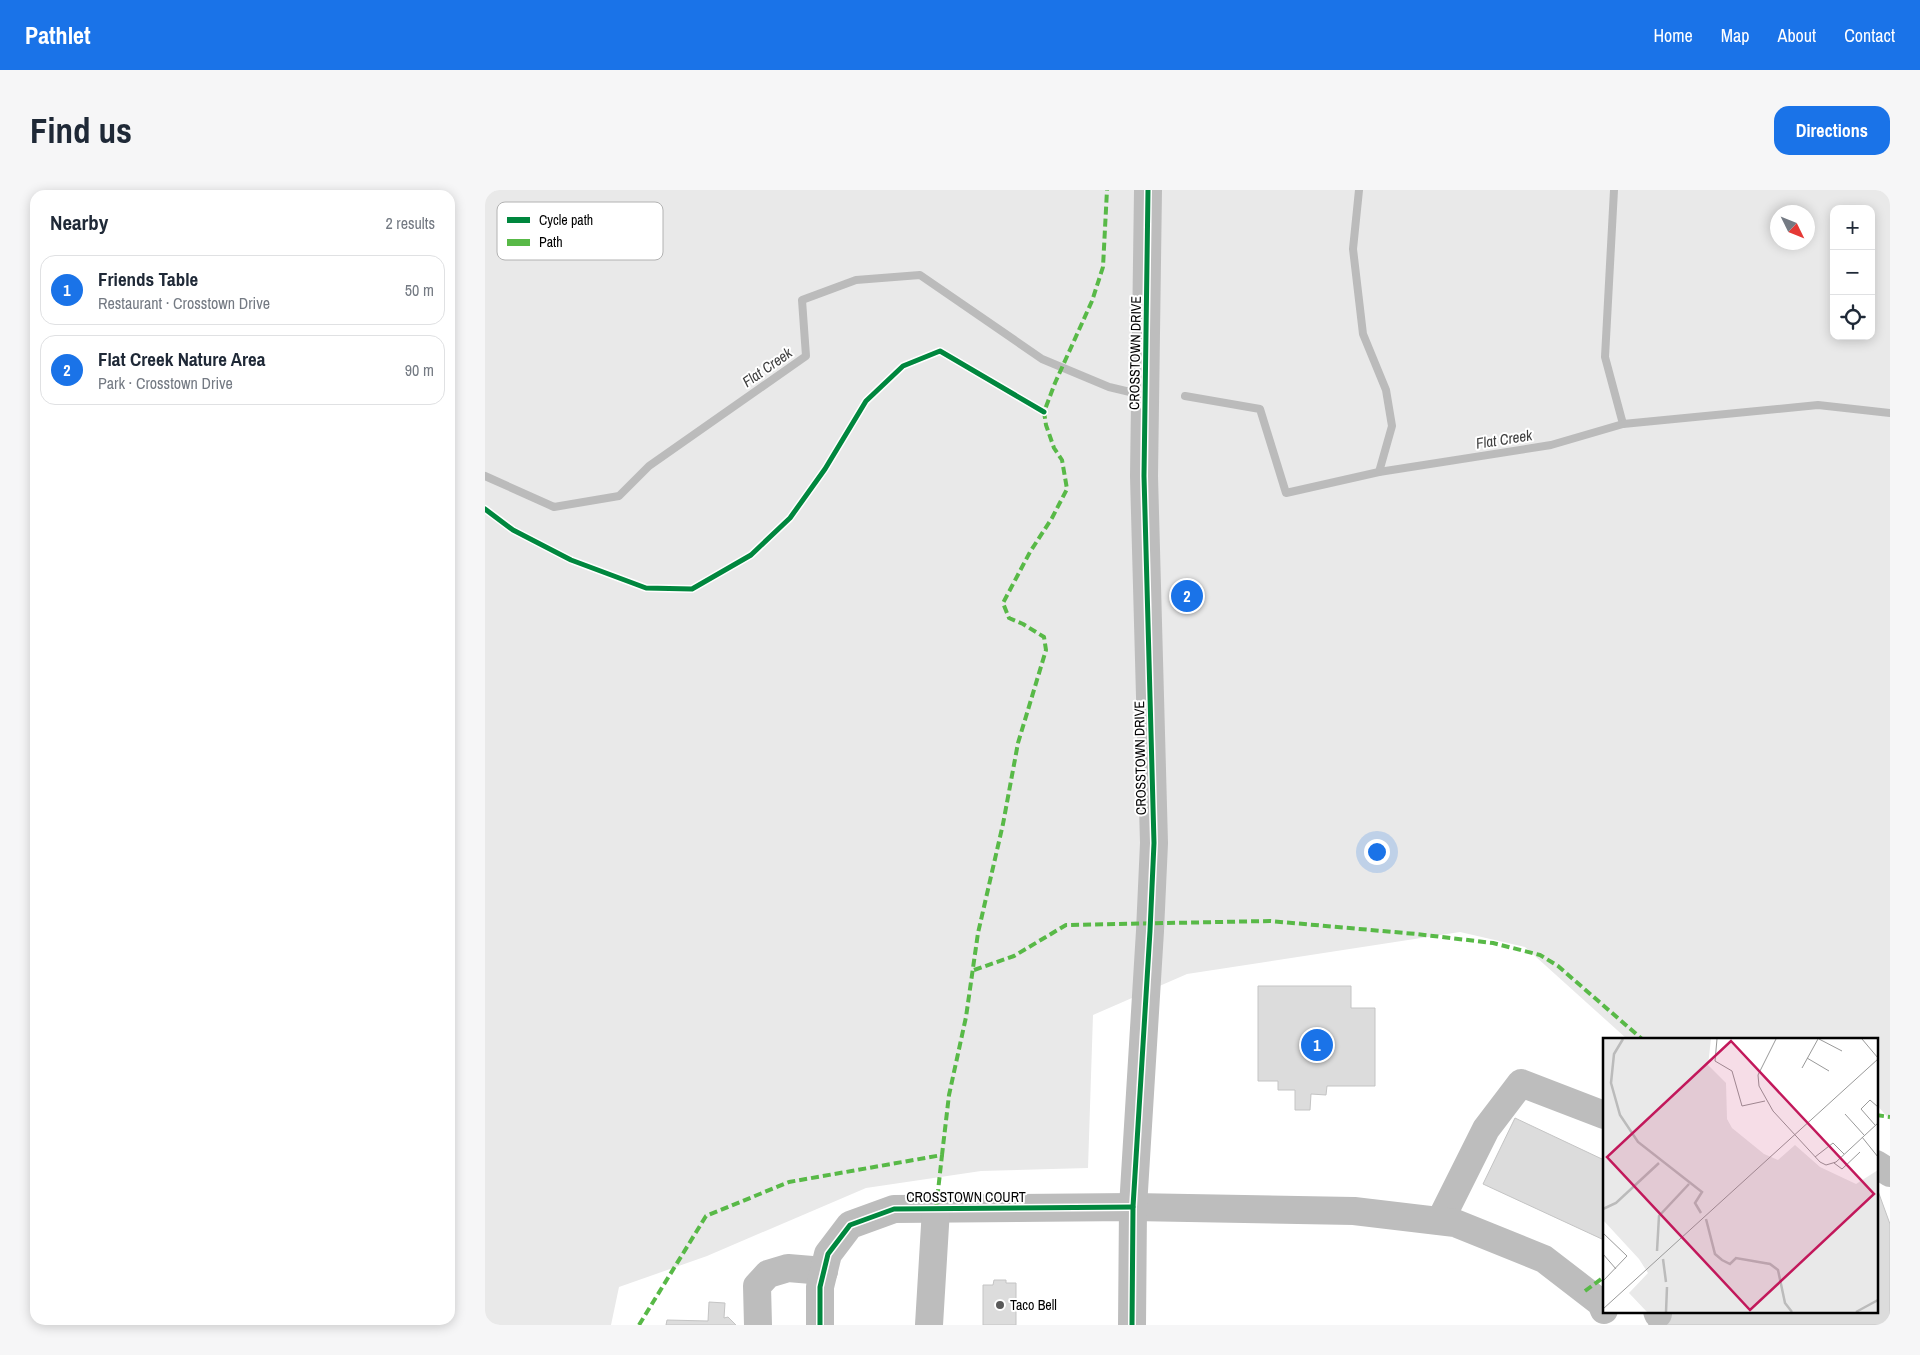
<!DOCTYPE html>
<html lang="en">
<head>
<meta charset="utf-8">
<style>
	body { margin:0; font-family:"Archivo Narrow",sans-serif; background:#f6f6f7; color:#1f2937 }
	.controls { position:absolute; right:15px; top:15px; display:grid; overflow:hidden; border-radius:10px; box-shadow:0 2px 12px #0003 }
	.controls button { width:45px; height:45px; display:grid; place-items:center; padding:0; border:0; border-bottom:1px solid #e0e1e3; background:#fff; color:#1f2937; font:25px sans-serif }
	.compass { position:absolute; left:1285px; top:15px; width:45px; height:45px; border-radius:50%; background:#fff; box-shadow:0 2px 12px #0003; rotate:133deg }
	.you { position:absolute; left:891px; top:661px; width:18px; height:18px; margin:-12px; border:4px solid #fff; border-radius:50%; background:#1a73e8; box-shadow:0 0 0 8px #1a73e833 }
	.badge { display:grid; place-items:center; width:32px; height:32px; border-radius:50%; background:#1a73e8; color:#fff; font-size:16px; font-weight:700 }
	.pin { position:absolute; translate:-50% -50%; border:2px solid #fff; box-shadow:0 1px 5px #0006 }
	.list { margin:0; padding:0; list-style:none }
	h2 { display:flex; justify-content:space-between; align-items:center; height:65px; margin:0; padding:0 20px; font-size:21px }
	h2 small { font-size:16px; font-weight:400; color:#747a83 }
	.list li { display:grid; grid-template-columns:32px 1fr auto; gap:15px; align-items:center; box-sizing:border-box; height:70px; margin:0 10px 10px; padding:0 10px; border:1px solid #e0e1e3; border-radius:15px }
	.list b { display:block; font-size:19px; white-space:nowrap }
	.list p { margin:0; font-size:16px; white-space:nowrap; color:#747a83 }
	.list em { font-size:16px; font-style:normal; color:#747a83 }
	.icon { flex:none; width:28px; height:28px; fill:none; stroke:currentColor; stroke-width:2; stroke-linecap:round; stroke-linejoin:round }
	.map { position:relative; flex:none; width:1405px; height:1135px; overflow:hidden; border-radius:15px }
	header { display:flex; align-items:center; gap:30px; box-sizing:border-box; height:70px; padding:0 25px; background:#1a73e8; color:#fff }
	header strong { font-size:24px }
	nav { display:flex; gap:28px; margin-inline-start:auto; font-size:18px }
	.intro { display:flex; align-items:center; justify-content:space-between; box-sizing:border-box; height:120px; padding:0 30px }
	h1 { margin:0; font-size:35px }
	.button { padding:12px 22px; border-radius:15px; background:#1a73e8; color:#fff; font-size:18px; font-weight:700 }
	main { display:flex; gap:30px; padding:0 30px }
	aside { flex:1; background:#fff; border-radius:15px; box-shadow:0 2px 12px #0003 }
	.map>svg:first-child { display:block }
	.green { fill:#e9e9e9; fill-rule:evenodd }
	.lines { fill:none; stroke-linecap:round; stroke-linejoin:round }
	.stream { stroke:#bbb; stroke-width:8 }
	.building { fill:#dcdcdc; stroke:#c4c4c4 }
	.minor { stroke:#bdbdbd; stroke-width:28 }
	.quiet { stroke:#58b947; stroke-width:4; stroke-dasharray:8 4; stroke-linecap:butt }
	.cycleway-casing { stroke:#fff; stroke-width:8 }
	.cycleway { stroke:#00873e; stroke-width:5 }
	.poi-dot { fill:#595959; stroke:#fff; stroke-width:2 }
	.labels { text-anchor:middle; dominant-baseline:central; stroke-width:4; stroke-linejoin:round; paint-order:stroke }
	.street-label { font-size:14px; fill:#000; stroke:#fff }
	.poi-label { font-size:14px; fill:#000; stroke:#fff; text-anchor:start }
	.water-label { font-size:15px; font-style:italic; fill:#3f3f3f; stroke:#fff }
	.inset-river { fill:none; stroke:#bbb; stroke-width:2.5 }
	.inset-road { fill:none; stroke:#999; stroke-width:1 }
	.view { fill:#c2185b; fill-opacity:0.15; stroke:#c2185b; stroke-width:2.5 }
	.inset-edge { fill:none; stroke:#000; stroke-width:2.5 }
	.key { fill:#fff; stroke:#b2b2b2; stroke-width:1 }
	.key-label { font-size:14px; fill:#000 }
</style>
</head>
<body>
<header>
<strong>Pathlet</strong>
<nav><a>Home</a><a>Map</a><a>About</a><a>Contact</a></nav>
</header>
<div class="intro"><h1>Find us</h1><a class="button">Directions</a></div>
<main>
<aside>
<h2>Nearby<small>2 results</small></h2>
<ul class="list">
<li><span class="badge">1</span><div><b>Friends Table</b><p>Restaurant · Crosstown Drive</p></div><em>50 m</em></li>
<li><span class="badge">2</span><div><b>Flat Creek Nature Area</b><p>Park · Crosstown Drive</p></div><em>90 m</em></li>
</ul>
</aside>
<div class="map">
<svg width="1405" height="1135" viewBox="0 0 1405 1135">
	<rect width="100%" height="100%" fill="#fff"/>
	<path class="green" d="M 0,0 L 1405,0 L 1405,930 L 1391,914 L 1391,849 L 1142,849 L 1040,757 L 975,742 L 702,784 L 608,825 L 603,978 L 496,981 L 381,998 L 222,1066 L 134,1097 L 126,1135 L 0,1135 ZM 1349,19 L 1386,19 L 1386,146 L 1349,146 ZM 1292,22 L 1322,22 L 1322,52 L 1292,52 Z"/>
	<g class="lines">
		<g class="stream">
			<path d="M 874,0 L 868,59 L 878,144 L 901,200 L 907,236 L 894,282"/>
			<path d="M 1129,0 L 1120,167 L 1138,234"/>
			<path d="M 700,206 L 775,219 L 801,303 L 894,282 L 1066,255 L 1138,234 L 1333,215 L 1405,223"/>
			<path d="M 0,286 L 69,317 L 134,306 L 164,276 L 321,166 L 317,110 L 371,90 L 435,85 L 557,169 L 624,197 L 645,202"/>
		</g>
	</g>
	<g class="building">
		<path d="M 773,796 L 866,796 L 866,818 L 890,818 L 890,896 L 842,896 L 841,905 L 826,904 L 825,920 L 810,920 L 810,900 L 793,900 L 793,891 L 773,891 Z"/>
		<path d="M 1030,928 L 1119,970 L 1119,1050 L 998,994 Z"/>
		<path d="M 1393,1001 L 1405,1034 L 1405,1135 L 1164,1135 L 1161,1128 L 1180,1121 L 1391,1121 L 1391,1002 Z"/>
		<path d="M 509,1090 L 521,1090 L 521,1093 L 531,1093 L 531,1135 L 498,1135 L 498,1095 L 508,1095 Z"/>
		<path d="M 224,1112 L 240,1113 L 239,1128 L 243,1127 L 251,1135 L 181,1135 L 182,1130 L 223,1131 Z"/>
	</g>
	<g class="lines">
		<g class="minor">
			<path d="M 1391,974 L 1405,983"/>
			<path d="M 955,1031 L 1001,939 L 1036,893 L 1119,925"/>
			<path d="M 1172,1121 L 1173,1124"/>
			<path d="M 273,1135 L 272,1096 L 283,1084 L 303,1078 L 339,1081"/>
			<path d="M 335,1135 L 335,1097 L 343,1064 L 365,1035 L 409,1019 L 648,1017 L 869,1021 L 970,1033 L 1059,1069 L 1116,1113 L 1119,1120"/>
			<path d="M 444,1135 L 451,1019"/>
			<path d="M 647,1135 L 648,1017 L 665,741 L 669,653 L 659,286 L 663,0"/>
		</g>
		<g class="quiet">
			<path d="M 489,780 L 529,766 L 581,735 L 785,731 L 931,744 L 1008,753 L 1055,765 L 1073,776 L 1157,849"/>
			<path d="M 1391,925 L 1405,927"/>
			<path d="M 451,1019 L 457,965"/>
			<path d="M 1100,1101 L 1119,1087"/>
			<path d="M 154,1135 L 221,1026 L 304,992 L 457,965 L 464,905 L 481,827 L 493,743 L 518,634 L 533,553 L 561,460 L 559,447 L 538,434 L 524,428 L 518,413 L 545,362 L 567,328 L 582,299 L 577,270 L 569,258 L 561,235 L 559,222 L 570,193 L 607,111 L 618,77 L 622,0"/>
		</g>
		<g class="cycleway-casing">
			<g id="cycleway">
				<path d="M 0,319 L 28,340 L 86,370 L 161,398 L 207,399 L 266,365 L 305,328 L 340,279 L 381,211 L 418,176 L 455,161 L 559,222"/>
				<path d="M 335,1135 L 335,1097 L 343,1064 L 365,1035 L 409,1019 L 648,1017"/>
				<path d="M 647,1135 L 648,1017 L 665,741 L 669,653 L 659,286 L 663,0"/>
			</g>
		</g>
		<use href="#cycleway" class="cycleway"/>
	</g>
	<circle class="poi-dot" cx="515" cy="1115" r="5"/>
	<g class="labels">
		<g class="street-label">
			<text transform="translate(650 163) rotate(-89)">CROSSTOWN DRIVE</text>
			<text transform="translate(655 568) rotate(-91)">CROSSTOWN DRIVE</text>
			<text x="481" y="1007">CROSSTOWN COURT</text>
		</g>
		<g class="poi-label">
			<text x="525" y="1115">Taco Bell</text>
		</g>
		<g class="water-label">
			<text transform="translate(282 177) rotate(-35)">Flat Creek</text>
			<text transform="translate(1019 249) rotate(-9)">Flat Creek</text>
		</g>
	</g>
	<g transform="translate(1118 848)">
		<rect width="275" height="275" fill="#fff"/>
		<path d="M 0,1 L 108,1 L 105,27 L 123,45 L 124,81 L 129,90 L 161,116 L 175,122 L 192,107 L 217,129 L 253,146 L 275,132 L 275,274 L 44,274 L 26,255 L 45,235 L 36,221 L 0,182 Z" fill="#e9e9e9"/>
		<path class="inset-river" d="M 20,1 L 11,16 L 8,45 L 17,77 L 35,104 L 99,154 L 92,165 L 98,175M 0,171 L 13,165 L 56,125M 103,181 L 112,216 L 119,222 L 127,226 L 133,220 L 167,226 L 175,232 L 182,265 L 189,274M 54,213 L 56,178 L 86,146M 60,221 L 63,244M 63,274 L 64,249M 253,274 L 275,262"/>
		<path class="inset-road" d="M 114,1 L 112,23 L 129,33 L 139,68 L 162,63M 173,1 L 155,37 L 156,48 L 170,73 L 217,124 L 223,127 L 233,124 L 275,85M 216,1 L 239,13M 259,1 L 275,20M 204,20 L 226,33M 199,30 L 215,1M 242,76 L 261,97M 272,87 L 258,71 L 267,62 L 275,69M 259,99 L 275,119M 212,119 L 230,105 L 241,116M 231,125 L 239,131 L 257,114M 0,195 L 24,218 L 0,243M 0,216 L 13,231M 0,271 L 275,21"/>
		<path class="view" d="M 128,3 L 271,156 L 147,272 L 4,119 Z"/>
		<rect width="275" height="275" class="inset-edge"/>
	</g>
	<rect x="12" y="12" width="166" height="58" rx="8" class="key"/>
	<rect x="22" y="27" width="23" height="6" fill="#00873e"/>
	<rect x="22" y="49" width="23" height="7" fill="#58b947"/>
	<g class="key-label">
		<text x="54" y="35">Cycle path</text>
		<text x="54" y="57">Path</text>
	</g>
</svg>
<div class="controls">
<button>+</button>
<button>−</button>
<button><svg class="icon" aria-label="locate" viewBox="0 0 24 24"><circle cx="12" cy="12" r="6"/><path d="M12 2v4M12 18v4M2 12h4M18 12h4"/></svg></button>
</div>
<svg class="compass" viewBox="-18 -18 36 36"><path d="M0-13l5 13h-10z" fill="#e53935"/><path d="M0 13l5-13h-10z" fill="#747a83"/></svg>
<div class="you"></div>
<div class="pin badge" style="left:832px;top:855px">1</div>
<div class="pin badge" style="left:702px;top:406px">2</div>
</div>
</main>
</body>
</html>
